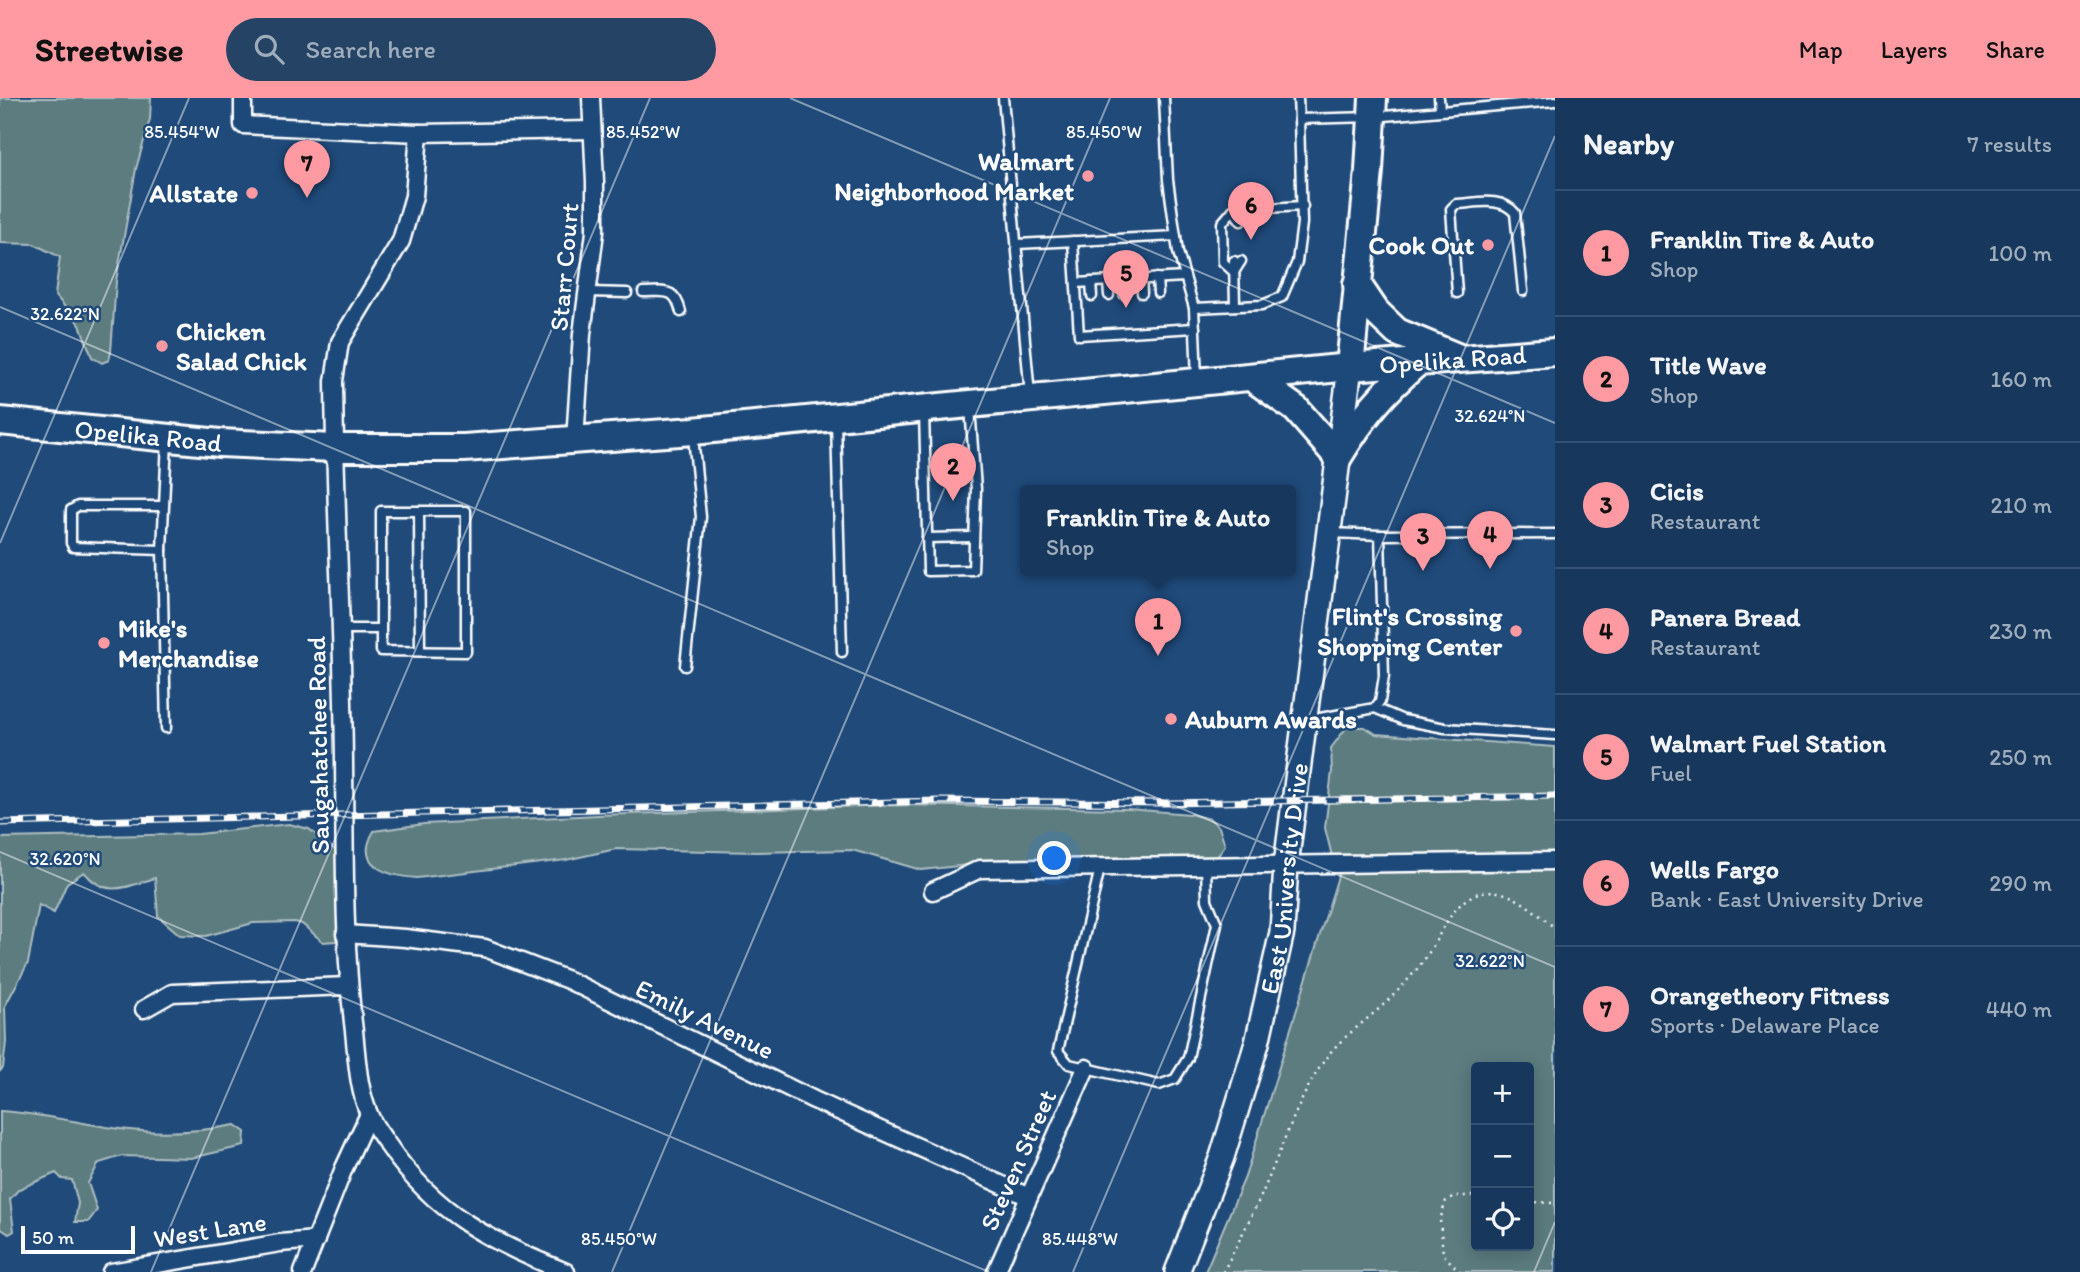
<!DOCTYPE html>
<html lang="en">
<head>
<meta charset="utf-8">
<style>
	body { margin:0; font-family:Itim,sans-serif; background:#244365; color:#f1f3f6 }
	.controls { position:absolute; right:21px; bottom:21px; display:grid; overflow:hidden; border-radius:7px; box-shadow:0 4px 18px #0003 }
	.controls button { width:63px; height:63px; display:grid; place-items:center; padding:0; border:0; border-bottom:2px solid #365272; background:#17385c; color:#f1f3f6; font:35px sans-serif }
	.scale { position:absolute; left:21px; bottom:18px; width:114px; box-sizing:border-box; padding-left:7px; border:4px solid #fff; border-top:0; font-size:19px; line-height:24px; white-space:nowrap; color:#fff; -webkit-text-stroke:5px #1f4a7a; paint-order:stroke }
	.you { position:absolute; left:1055px; top:761px; width:24px; height:24px; margin:-18px; border:5px solid #fff; border-radius:50%; background:#1a73e8; box-shadow:0 0 0 10px #1a73e833 }
	.badge { display:grid; place-items:center; width:46px; height:46px; border-radius:50%; background:#ff9aa2; color:#111; font-size:23px; font-weight:700 }
	.pin { position:absolute; translate:-50% -58px; filter:drop-shadow(0 2px 4px #0008) }
	.pin::after { content:''; position:absolute; top:37px; width:24px; height:21px; background:inherit; clip-path:polygon(0 0,100% 0,50% 100%) }
	.popup { position:absolute; left:1020px; top:387px; width:276px; height:91px; box-sizing:border-box; display:grid; place-content:center; border-radius:7px; background:#17385c; filter:drop-shadow(0 2px 5px #0005); font-size:23px; white-space:nowrap; color:#9eacbb }
	.popup b { font-size:26px; color:#f1f3f6 }
	.popup::after { content:''; position:absolute; left:50%; top:100%; margin-left:-14px; border:14px solid transparent; border-top-color:#17385c }
	.list { margin:0; padding:0; list-style:none }
	h2 { display:flex; justify-content:space-between; align-items:center; height:91px; margin:0; padding:0 28px; font-size:30px }
	h2 small { font-size:23px; font-weight:400; color:#9eacbb }
	.list li { display:grid; grid-template-columns:46px 1fr auto; gap:21px; align-items:center; box-sizing:border-box; height:126px; padding:0 28px; border-top:2px solid #365272 }
	.list b { display:block; font-size:26px; white-space:nowrap }
	.list p { margin:0; font-size:23px; white-space:nowrap; color:#9eacbb }
	.list em { font-size:23px; font-style:normal; color:#9eacbb }
	.icon { flex:none; width:38px; height:38px; fill:none; stroke:currentColor; stroke-width:2; stroke-linecap:round; stroke-linejoin:round }
	.map { position:relative; flex:none; width:1555px; height:1174px; overflow:hidden }
	header { display:flex; align-items:center; gap:42px; box-sizing:border-box; height:98px; padding:0 35px; background:#ff9aa2; color:#111 }
	header strong { font-size:33px }
	nav { display:flex; gap:38px; margin-inline-start:auto; font-size:24px }
	.search { width:490px; height:63px; background:#244365; display:flex; align-items:center; gap:18px; box-sizing:border-box; padding:0 24px; border-radius:38px; color:#9eacbb; font-size:26px }
	main { display:flex }
	aside { flex:1; background:#17385c }
	.map>svg:first-child { display:block }
	.green { fill:#5c7c80; stroke:#aebec0; stroke-width:2; fill-rule:evenodd }
	.lines { fill:none; stroke-linecap:round; stroke-linejoin:round }
	.service-casing { stroke:#fff; stroke-width:13 }
	.minor-casing { stroke:#fff; stroke-width:21 }
	.secondary-casing { stroke:#fff; stroke-width:28 }
	.primary-casing { stroke:#fff; stroke-width:32 }
	.path { stroke:#fff; stroke-width:2.5; stroke-dasharray:2 5; stroke-linecap:butt }
	.service { stroke:#1f4a7a; stroke-width:8 }
	.minor { stroke:#1f4a7a; stroke-width:16 }
	.secondary { stroke:#1f4a7a; stroke-width:23 }
	.primary { stroke:#1f4a7a; stroke-width:26 }
	.rail-casing { stroke:#fff; stroke-width:7 }
	.rail { stroke:#1f4a7a; stroke-width:4.5; stroke-dasharray:13; stroke-linecap:butt }
	.ticks { fill:none; stroke:#fff; stroke-width:2; stroke-opacity:0.45 }
	.poi-dot { fill:#ff9aa2; stroke:#1f4a7a; stroke-width:2.5 }
	.labels { text-anchor:middle; dominant-baseline:central; stroke-width:5; stroke-linejoin:round; paint-order:stroke }
	.poi-label { font-size:26px; font-weight:bold; fill:#fff; stroke:#1f4a7a; text-anchor:end }
	.street-label { font-size:26px; fill:#fff; stroke:#1f4a7a }
	.ticks-label { font-size:18px; text-anchor:middle; fill:#fff; stroke:#1f4a7a; stroke-width:5; stroke-linejoin:round; paint-order:stroke }
</style>
</head>
<body>
<header>
<strong>Streetwise</strong>
<div class="search"><svg class="icon" aria-label="search" viewBox="0 0 24 24"><circle cx="10" cy="10" r="6"/><path d="M15 15l6 6"/></svg>Search here</div>
<nav><a>Map</a><a>Layers</a><a>Share</a></nav>
</header>
<main>
<div class="map">
<svg width="1555" height="1174" viewBox="0 0 1555 1174">
	<rect width="100%" height="100%" fill="#1f4a7a"/>
	<filter id="ink" filterUnits="userSpaceOnUse"><feTurbulence type="fractalNoise" baseFrequency=".0143" numOctaves="2"/><feDisplacementMap in="SourceGraphic" scale="14" xChannelSelector="R" yChannelSelector="G"/><feConvolveMatrix kernelMatrix="1 2 1 2 8 2 1 2 1" color-interpolation-filters="sRGB"/></filter>
	<g filter="url(#ink)">
		<g class="green">
			<path d="M 0,0 L 151,0 L 150,21 L 136,71 L 116,183 L 111,254 L 109,262 L 102,265 L 92,259 L 80,227 L 55,197 L 60,159 L 34,146 L 0,145 Z"/>
			<path d="M 1347,629 L 1365,629 L 1376,636 L 1555,649 L 1555,1174 L 1205,1174 L 1245,1079 L 1344,759 L 1332,758 L 1325,730 L 1332,673 L 1331,650 ZM 1476,969 L 1529,969 L 1529,1148 L 1476,1148 Z"/>
			<path d="M 895,707 L 1128,711 L 1190,716 L 1210,721 L 1219,729 L 1225,747 L 1215,762 L 968,767 L 921,772 L 852,752 L 756,754 L 616,751 L 566,762 L 417,780 C 389,778 353,769 374,733 L 424,726 L 598,717 Z"/>
			<path d="M 289,726 L 309,731 L 335,752 L 339,769 L 339,826 L 336,843 L 323,844 L 302,826 L 295,824 L 253,825 L 206,838 L 180,837 L 158,818 L 155,780 C 125,789 107,801 84,774 L 67,785 L 54,815 L 39,807 L 28,865 L 5,908 L 6,944 L 3,970 L 0,973 L 0,740 L 199,736 Z"/>
			<path d="M 0,1013 C 36,1015 70,1023 106,1029 C 148,1036 193,1035 235,1027 L 245,1034 L 244,1048 L 191,1060 L 122,1058 L 99,1065 L 88,1085 L 97,1112 L 88,1124 L 75,1124 L 78,1105 L 72,1082 L 62,1081 L 56,1075 L 19,1091 L 10,1101 L 14,1133 L 9,1136 L 0,1130 Z"/>
		</g>
		<g class="lines">
			<g class="service-casing">
				<g id="service">
					<path d="M 1003,0 L 1030,297"/>
					<path d="M 1164,0 L 1168,82 L 1178,154 L 1194,210 L 1197,281"/>
					<path d="M 1298,0 L 1299,21"/>
					<path d="M 1439,0 L 1440,11"/>
					<path d="M 1233,112 L 1241,123"/>
					<path d="M 1073,143 L 1079,237 L 1195,230"/>
					<path d="M 1017,146 L 1176,138"/>
					<path d="M 1234,163 L 1235,208"/>
					<path d="M 1241,163 L 1234,174 L 1223,164 L 1222,125 L 1233,112 L 1303,108"/>
					<path d="M 1157,180 L 1158,195"/>
					<path d="M 1141,181 L 1142,195"/>
					<path d="M 1123,182 L 1124,196"/>
					<path d="M 1108,183 L 1109,197"/>
					<path d="M 1091,184 L 1092,198"/>
					<path d="M 1076,185 L 1185,179"/>
					<path d="M 589,194 L 627,195"/>
					<path d="M 643,194 C 665,194 675,189 681,214"/>
					<path d="M 1457,195 L 1451,111 L 1456,106 C 1477,105 1501,98 1515,115 L 1523,193"/>
					<path d="M 1194,210 L 1262,207 L 1282,199 L 1297,164 L 1302,125 L 1299,21 L 1373,19 L 1555,3"/>
					<path d="M 924,313 L 928,473 L 973,472 L 976,391 L 970,309"/>
					<path d="M 836,323 L 842,554"/>
					<path d="M 419,413 L 420,553"/>
					<path d="M 1331,435 L 1380,437 L 1555,436"/>
					<path d="M 927,440 L 974,439"/>
					<path d="M 162,452 L 73,449 L 71,445 L 71,412 L 78,408 L 163,408"/>
					<path d="M 340,531 L 381,531 L 381,413 L 466,413 L 466,554 L 381,553 L 381,531"/>
					<path d="M 685,568 L 701,419 L 693,338"/>
					<path d="M 1375,610 L 1403,622 L 1445,630 L 1555,637"/>
					<path d="M 1309,622 L 1375,610 L 1380,603 L 1384,578 L 1380,437"/>
					<path d="M 166,630 L 162,452 L 167,342"/>
					<path d="M 1100,770 L 1058,953 L 1069,966 L 1086,970 L 1159,987 L 1175,981 L 1188,960 L 1217,826 L 1207,802 L 1206,768"/>
				</g>
			</g>
			<g class="minor-casing">
				<g id="minor">
					<path d="M 243,0 L 243,27 L 419,35 L 592,32"/>
					<path d="M 419,35 L 414,98 L 401,143 L 340,244 L 334,283 C 335,410 343,537 344,664 C 345,754 343,843 354,933 C 357,960 358,991 369,1016 C 373,1027 382,1038 388,1047 C 435,1116 491,1144 566,1174"/>
					<path d="M 575,342 L 582,236 L 595,134 L 595,84 L 591,0"/>
					<path d="M 933,793 L 980,771 L 1555,763"/>
					<path d="M 345,836 L 405,840 L 485,850 L 568,882 L 814,1002 L 1029,1099"/>
					<path d="M 144,911 L 172,895 L 348,888"/>
					<path d="M 111,1174 L 280,1145 L 316,1142"/>
					<path d="M 303,1174 L 344,1070 L 369,1016"/>
					<path d="M 996,1174 L 1086,970"/>
				</g>
			</g>
			<g class="secondary-casing">
				<g id="secondary">
					<path id="s1" d="M 1177,1174 L 1222,1059 L 1257,945 L 1282,834 L 1286,767 L 1350,269"/>
				</g>
			</g>
			<g class="primary-casing">
				<g id="primary">
					<path d="M 1357,186 L 1376,214 L 1397,234 L 1457,259"/>
					<path d="M 1350,269 L 1369,73 L 1373,0"/>
					<path d="M 1251,279 L 1296,311 L 1338,359 C 1363,318 1381,296 1418,264"/>
					<path id="s2" d="M 0,323 L 220,345 L 335,350 L 464,350 L 693,333 L 1350,269 L 1555,254"/>
				</g>
			</g>
			<g class="path">
				<path d="M 1529,1104 L 1555,1105"/>
				<path d="M 1223,1174 C 1236,1149 1249,1123 1261,1098 C 1281,1053 1296,1004 1324,963 C 1335,946 1353,933 1369,919 C 1388,904 1406,885 1421,866 C 1438,845 1449,807 1476,796 C 1505,784 1535,814 1555,830"/>
				<path d="M 1460,1174 L 1443,1156 L 1440,1122 L 1446,1103 L 1454,1098 L 1476,1098"/>
			</g>
			<use href="#service" class="service"/>
			<use href="#minor" class="minor"/>
			<use href="#secondary" class="secondary"/>
			<use href="#primary" class="primary"/>
			<g class="rail-casing">
				<path id="rail" d="M 0,725 L 939,703 L 1165,705 L 1555,698"/>
			</g>
			<use href="#rail" class="rail"/>
		</g>
	</g>
	<path class="ticks" d="M 790,0 L 1555,325M 0,209 L 1555,869M 0,445 L 189,0M 0,754 L 989,1174M 151,1174 L 650,0M 612,1174 L 1110,0M 1073,1174 L 1555,38M 1534,1174 L 1555,1124"/>
	<g class="poi-dot">
		<circle cx="1088" cy="78" r="7"/>
		<circle cx="252" cy="95" r="7"/>
		<circle cx="1488" cy="147" r="7"/>
		<circle cx="162" cy="248" r="7"/>
		<circle cx="1516" cy="533" r="7"/>
		<circle cx="104" cy="545" r="7"/>
		<circle cx="1171" cy="621" r="7"/>
	</g>
	<g class="labels">
		<g class="poi-label">
			<text x="1074" y="63">Walmart<tspan x="1074" dy="30">Neighborhood Market</tspan></text>
			<text x="238" y="95">Allstate</text>
			<text x="1474" y="147">Cook Out</text>
			<text x="176" y="233" text-anchor="start">Chicken<tspan x="176" dy="30">Salad Chick</tspan></text>
			<text x="1502" y="518">Flint's Crossing<tspan x="1502" dy="30">Shopping Center</tspan></text>
			<text x="118" y="530" text-anchor="start">Mike's<tspan x="118" dy="30">Merchandise</tspan></text>
			<text x="1185" y="621" text-anchor="start">Auburn Awards</text>
		</g>
		<g class="street-label">
			<text transform="translate(564 169) rotate(-85)">Starr Court</text>
			<text stroke="none"><textPath href="#s2" startOffset="1458">Opelika Road</textPath></text>
			<text stroke="none"><textPath href="#s2" startOffset="149">Opelika Road</textPath></text>
			<text transform="translate(318 647) rotate(-91)">Saugahatchee Road</text>
			<text stroke="none"><textPath href="#s1" startOffset="410">East University Drive</textPath></text>
			<text transform="translate(705 921) rotate(26)">Emily Avenue</text>
			<text transform="translate(1018 1062) rotate(-66)">Steven Street</text>
			<text transform="translate(210 1132) rotate(-9)">West Lane</text>
		</g>
	</g>
	<g class="ticks-label">
		<text x="643" y="40">85.452°W</text>
		<text x="1104" y="40">85.450°W</text>
		<text x="182" y="40">85.454°W</text>
		<text x="65" y="222">32.622°N</text>
		<text x="1490" y="324">32.624°N</text>
		<text x="65" y="767">32.620°N</text>
		<text x="1490" y="869">32.622°N</text>
		<text x="619" y="1147">85.450°W</text>
		<text x="1080" y="1147">85.448°W</text>
	</g>
</svg>
<div class="controls">
<button>+</button>
<button>−</button>
<button><svg class="icon" aria-label="locate" viewBox="0 0 24 24"><circle cx="12" cy="12" r="6"/><path d="M12 2v4M12 18v4M2 12h4M18 12h4"/></svg></button>
</div>
<div class="scale">50 m</div>
<div class="you"></div>
<div class="pin badge" style="left:1158px;top:558px">1</div>
<div class="popup"><b>Franklin Tire &amp; Auto</b>Shop</div>
<div class="pin badge" style="left:953px;top:403px">2</div>
<div class="pin badge" style="left:1423px;top:473px">3</div>
<div class="pin badge" style="left:1490px;top:471px">4</div>
<div class="pin badge" style="left:1126px;top:210px">5</div>
<div class="pin badge" style="left:1251px;top:142px">6</div>
<div class="pin badge" style="left:307px;top:100px">7</div>
</div>
<aside>
<h2>Nearby<small>7 results</small></h2>
<ul class="list">
<li><span class="badge">1</span><div><b>Franklin Tire &amp; Auto</b><p>Shop</p></div><em>100 m</em></li>
<li><span class="badge">2</span><div><b>Title Wave</b><p>Shop</p></div><em>160 m</em></li>
<li><span class="badge">3</span><div><b>Cicis</b><p>Restaurant</p></div><em>210 m</em></li>
<li><span class="badge">4</span><div><b>Panera Bread</b><p>Restaurant</p></div><em>230 m</em></li>
<li><span class="badge">5</span><div><b>Walmart Fuel Station</b><p>Fuel</p></div><em>250 m</em></li>
<li><span class="badge">6</span><div><b>Wells Fargo</b><p>Bank · East University Drive</p></div><em>290 m</em></li>
<li><span class="badge">7</span><div><b>Orangetheory Fitness</b><p>Sports · Delaware Place</p></div><em>440 m</em></li>
</ul>
</aside>
</main>
</body>
</html>
